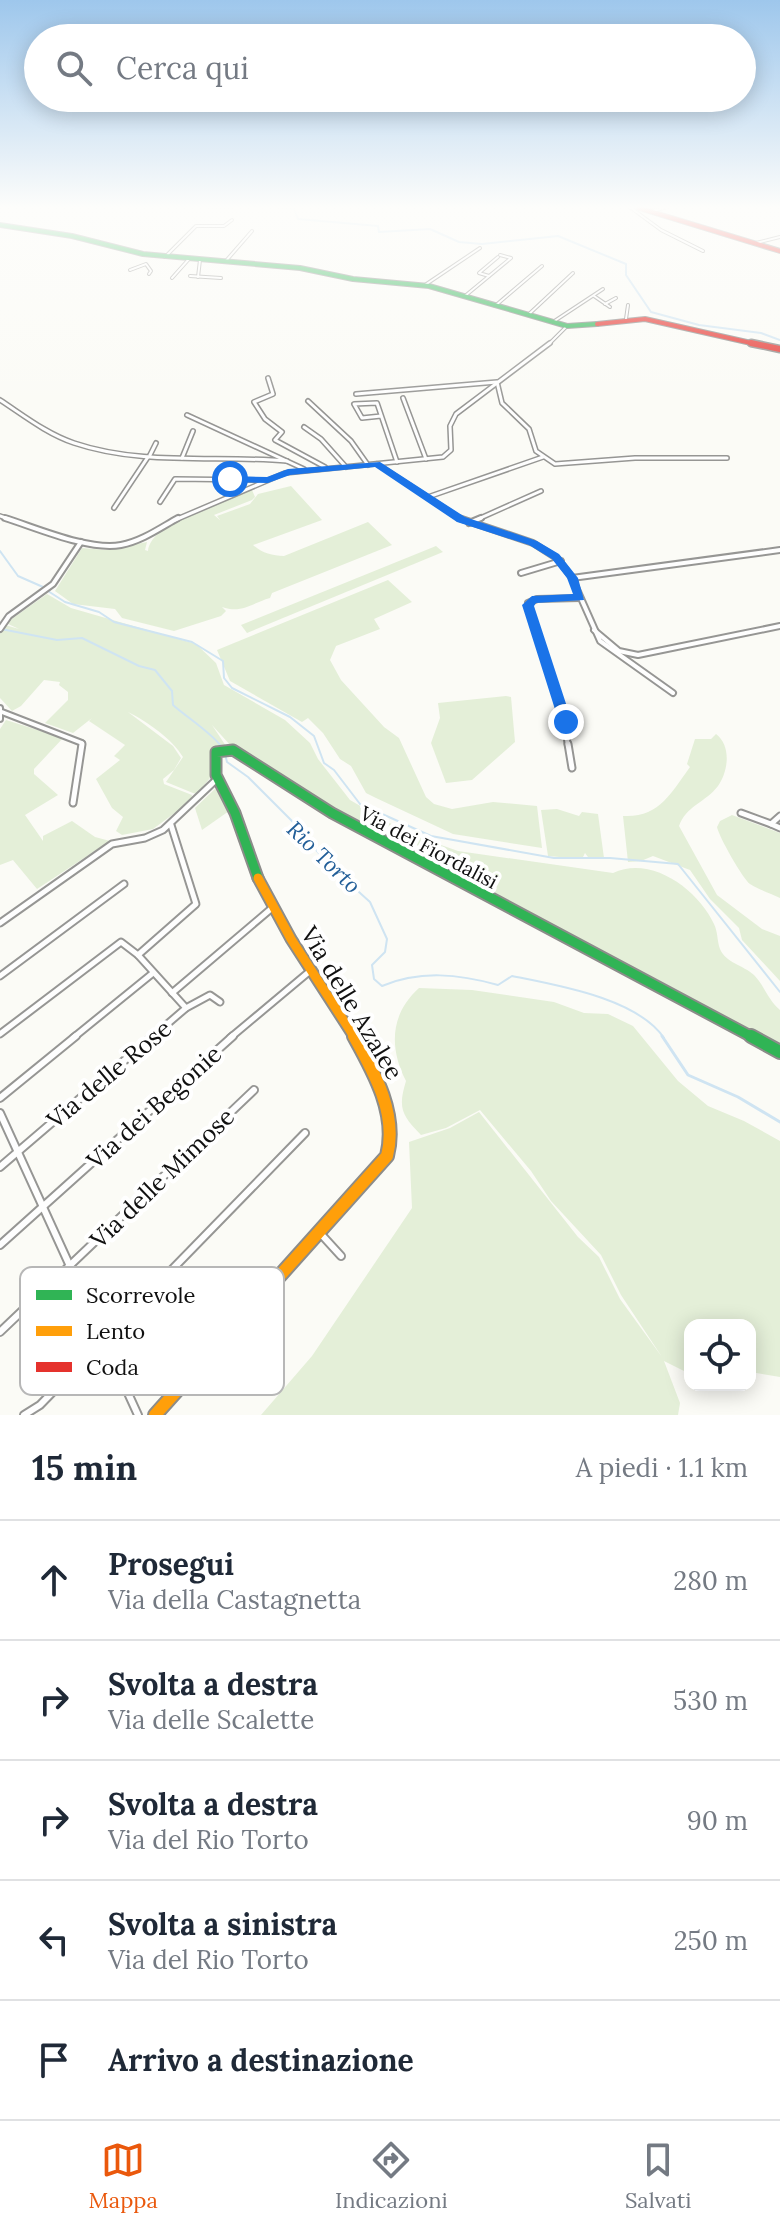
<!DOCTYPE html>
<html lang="it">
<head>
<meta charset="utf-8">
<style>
	body { margin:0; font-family:Lora,serif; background:#f6f6f7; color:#1f2937 }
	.controls { position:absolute; right:24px; bottom:24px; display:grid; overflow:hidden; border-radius:16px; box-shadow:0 4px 20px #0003 }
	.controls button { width:72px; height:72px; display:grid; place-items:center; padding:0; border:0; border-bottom:2px solid #e0e1e3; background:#fff; color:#1f2937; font:40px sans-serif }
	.stop { position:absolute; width:24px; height:24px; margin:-18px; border:6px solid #1a73e8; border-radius:50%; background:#fff }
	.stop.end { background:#1a73e8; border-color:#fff; box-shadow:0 2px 8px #0008 }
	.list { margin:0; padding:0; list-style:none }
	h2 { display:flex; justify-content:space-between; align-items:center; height:104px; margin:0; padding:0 32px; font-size:34px }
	h2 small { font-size:26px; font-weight:400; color:#747a83 }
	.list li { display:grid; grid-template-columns:52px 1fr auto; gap:24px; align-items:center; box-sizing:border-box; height:120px; padding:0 32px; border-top:2px solid #e0e1e3 }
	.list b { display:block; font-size:30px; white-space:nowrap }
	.list p { margin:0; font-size:26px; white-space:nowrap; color:#747a83 }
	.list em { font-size:26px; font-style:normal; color:#747a83 }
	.icon { flex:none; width:44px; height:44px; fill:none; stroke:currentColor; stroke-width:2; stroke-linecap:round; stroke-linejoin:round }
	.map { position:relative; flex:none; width:780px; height:1415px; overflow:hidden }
	.search { position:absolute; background:#fff; box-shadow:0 4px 20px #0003; left:24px; right:24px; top:24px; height:88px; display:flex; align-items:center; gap:20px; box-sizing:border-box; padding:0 28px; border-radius:44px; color:#747a83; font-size:30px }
	.sheet { height:704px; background:#fff }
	nav { display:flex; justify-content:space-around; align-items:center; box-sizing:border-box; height:112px; border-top:2px solid #e0e1e3; background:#fff; font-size:22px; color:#747a83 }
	nav a { display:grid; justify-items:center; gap:4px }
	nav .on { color:#ea580c }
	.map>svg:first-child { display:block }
	.green { fill:#e4efd8 }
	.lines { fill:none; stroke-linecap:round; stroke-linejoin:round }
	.stream-far1 { stroke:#cfe4f2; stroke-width:2 }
	.stream { stroke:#cfe4f2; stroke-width:3 }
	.street-far4-casing { stroke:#969694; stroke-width:4 }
	.street-far3-casing { stroke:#969694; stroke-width:6 }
	.street-far2-casing { stroke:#969694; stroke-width:8 }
	.street-far1-casing { stroke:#969694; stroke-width:9 }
	.street-casing { stroke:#969694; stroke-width:10 }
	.fast-far2-casing { stroke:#8c8c8a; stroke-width:6 }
	.fast-far1-casing { stroke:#8c8c8a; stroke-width:13 }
	.fast-casing { stroke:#8c8c8a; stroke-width:16 }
	.slow-far1-casing { stroke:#8c8c8a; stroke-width:13 }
	.slow-casing { stroke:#8c8c8a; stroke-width:16 }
	.jam-far1-casing { stroke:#8c8c8a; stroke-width:6 }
	.jam-casing { stroke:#8c8c8a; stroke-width:9 }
	.street-far4 { stroke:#fefefe; stroke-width:2 }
	.street-far3 { stroke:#fefefe; stroke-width:3 }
	.street-far2 { stroke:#fefefe; stroke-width:4 }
	.street-far1 { stroke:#fefefe; stroke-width:5 }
	.street { stroke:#fefefe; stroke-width:6 }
	.fast-far2 { stroke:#30b455; stroke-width:4 }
	.fast-far1 { stroke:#30b455; stroke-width:9 }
	.fast { stroke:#30b455; stroke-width:12 }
	.slow-far1 { stroke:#ff9f0a; stroke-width:9 }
	.slow { stroke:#ff9f0a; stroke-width:12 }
	.jam-far1 { stroke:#e5322d; stroke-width:4 }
	.jam { stroke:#e5322d; stroke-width:6 }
	.route { fill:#1a73e8 }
	.labels { text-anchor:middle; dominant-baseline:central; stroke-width:8; stroke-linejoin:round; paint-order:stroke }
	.street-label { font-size:20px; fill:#101010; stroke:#fff }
	.water-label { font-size:22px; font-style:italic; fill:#225e98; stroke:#fff }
	.near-street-label { font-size:24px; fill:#101010; stroke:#fff }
	.key { fill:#fff; stroke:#b7b7b7; stroke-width:2 }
	.key-label { font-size:22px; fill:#101010 }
</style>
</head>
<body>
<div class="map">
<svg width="780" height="1415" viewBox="0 0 780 1415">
	<rect width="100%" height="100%" fill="#fbfbf6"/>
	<g class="green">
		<path d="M 291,486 L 322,520 L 253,545 C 262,553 272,556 284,556 L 368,522 L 392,545 L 272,593 L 270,598 C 252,603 242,614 222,607 L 226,611 L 221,616 L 174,631 L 122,618 L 115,609 L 73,604 L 55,591 L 82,548 L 106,550 L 147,542 L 145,550 L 148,551 C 150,523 227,495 252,490 L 255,497 L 252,500 L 214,515 L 220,520 L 217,516 L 250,504 L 258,494 Z"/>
		<path d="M 436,546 L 443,552 L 247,633 L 241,625 Z"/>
		<path d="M 388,580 L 412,602 L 374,619 L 380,629 L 336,646 L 330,660 L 341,680 L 384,727 L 399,738 L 426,797 L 434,804 L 452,809 L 493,802 L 537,806 L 542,848 L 453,834 L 376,798 L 366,793 L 351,766 L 340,759 L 323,733 L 308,718 L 302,722 L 230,681 L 217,650 Z"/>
		<path d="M 47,594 L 71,608 L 196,644 L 216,663 L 224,685 L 285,720 L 310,743 L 318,759 L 350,800 L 407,833 L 458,851 L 613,873 C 652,855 698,890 714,924 C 718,932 717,941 720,949 C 726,963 743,965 754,975 C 764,985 768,1000 780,1010 L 780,1047 L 341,813 L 231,746 L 212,725 L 226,746 L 211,754 L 210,778 L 197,794 L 193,793 L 166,782 L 183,757 C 172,739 148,722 128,712 L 173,746 L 181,758 L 174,770 L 163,779 L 164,784 L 192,795 L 191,801 L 153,829 L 122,835 L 116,831 L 123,817 L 112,808 L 96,779 L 120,760 L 114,756 L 125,745 L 89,721 L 92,718 L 73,733 L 45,723 L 68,700 L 68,692 L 59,685 L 60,682 L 44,680 L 21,706 L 12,711 L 0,698 L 0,634 L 5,625 L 19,629 L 6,623 Z"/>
		<path d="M 506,696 L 511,697 L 515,742 L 472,780 L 446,783 L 431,743 L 440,718 L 438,703 Z"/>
		<path d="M 6,720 L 63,738 L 34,769 L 34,774 L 58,795 L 25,815 L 43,841 L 43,836 L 72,821 L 95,837 L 110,841 L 37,889 L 13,860 L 0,865 L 0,729 Z"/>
		<path d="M 716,734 C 732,746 728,772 718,786 C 706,802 686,806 679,826 L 717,895 L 762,929 L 780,936 L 780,981 L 742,940 L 739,928 L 710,899 L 690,870 L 653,856 L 641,861 L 628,862 L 623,816 C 659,818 671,793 690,767 L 687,764 L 695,739 L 711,739 Z"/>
		<path d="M 218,786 L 229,811 L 202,830 L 195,808 Z"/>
		<path d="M 557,809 L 579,816 L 582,812 L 598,814 L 604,858 L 588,857 L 585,853 L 582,859 L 548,856 L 541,810 Z"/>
		<path d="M 732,815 L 780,833 L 780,898 C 770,893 759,890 750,884 C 743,879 719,837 717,827 L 720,821 Z"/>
		<path d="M 419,988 L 472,990 L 554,1002 L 584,1013 L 608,1014 L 633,1026 L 678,1081 L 708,1106 L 744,1121 L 780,1141 L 780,1377 L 750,1372 L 750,1325 L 690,1325 L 690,1374 L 664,1361 L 680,1403 L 678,1415 L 261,1415 L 312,1356 L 412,1208 L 409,1142 L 450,1128 L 479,1112 L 578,1237 L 599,1257 L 620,1299 L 662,1357 L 621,1295 L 601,1255 L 551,1201 L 531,1171 L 480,1110 L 446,1128 L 421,1135 C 401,1115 398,1107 406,1081 C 389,1048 390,1014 419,988 Z"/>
	</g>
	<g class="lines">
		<g class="stream-far1">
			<path d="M 207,208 L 233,208"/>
			<path d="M 278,208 L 294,209 L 298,219 L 378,226 L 379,232 L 430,229 L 459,242 L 482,244 L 558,236 L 626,264 L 626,275 L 651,312 L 699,325 L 761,333 L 780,340"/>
			<path d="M 0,551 L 18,576 L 43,587"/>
			<path d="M 48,591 L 65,602 L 99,612 L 114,622 L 192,642 L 223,661 L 224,678 L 232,688 L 290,717 L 314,736 L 324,763 L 334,770 L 360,804 L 431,836 L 554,858 L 610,858 L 678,864 L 780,992"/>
			<path d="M 1,629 L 57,640 L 82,638 L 139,666 L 155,670 L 172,691 L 173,705 C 185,716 216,736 222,748"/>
			<path d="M 225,754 L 227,762 L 248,777 L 292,821 L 328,864 L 370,902 L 387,939 L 385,952 L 372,965 L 374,979 L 382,986 C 420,970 459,974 498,985 L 512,976 C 556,985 637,998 664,1038"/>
		</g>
		<path class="stream" d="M 662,1036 L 688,1075 L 738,1097 L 780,1122"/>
		<g class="street-far4-casing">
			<g id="street-far4">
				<path d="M 631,208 L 661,230 L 703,251"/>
				<path d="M 653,211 L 664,208"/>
				<path d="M 756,243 L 780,237"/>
				<path d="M 165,257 L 196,226 L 224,226 L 232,220"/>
				<path d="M 225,262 L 252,231"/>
				<path d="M 130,270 L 146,264 L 151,271 L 149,274"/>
				<path d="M 190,276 L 221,278"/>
				<path d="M 489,276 L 479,273 L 498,257"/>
				<path d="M 198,277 L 200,260"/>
				<path d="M 172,278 L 189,259"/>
				<path d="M 425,285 L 480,248"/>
				<path d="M 465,296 L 511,258 L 500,255"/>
				<path d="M 594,296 L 610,307"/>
				<path d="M 605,304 L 616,298"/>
				<path d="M 495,306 L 542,266"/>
				<path d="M 528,315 L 573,273"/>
				<path d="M 626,319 L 628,305"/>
				<path d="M 553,322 L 603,289"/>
				<path d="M 548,345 L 567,326"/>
			</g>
		</g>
		<g class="street-far3-casing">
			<g id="street-far3">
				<path d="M 268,378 L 273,394 L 254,402 L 265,419 L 282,432 L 275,440 L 325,467"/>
				<path d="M 356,394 L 497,382 L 502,403 L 529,429 L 536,451 L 555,464 L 635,458 L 727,458"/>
				<path d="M 403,398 L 426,459"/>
				<path d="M 0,400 C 23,415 47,434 74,443 C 142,466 217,455 287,461"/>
				<path d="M 308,401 L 351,441 L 368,465"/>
				<path d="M 187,415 L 304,469"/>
				<path d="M 381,416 L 362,418 L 354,404 L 377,403 L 397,462"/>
				<path d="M 304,427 L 321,439 L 346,467"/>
				<path d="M 150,455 L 156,443"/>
				<path d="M 182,458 L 193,431"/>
				<path d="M 377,464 L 463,520"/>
				<path d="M 428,497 L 543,457"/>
				<path d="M 160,502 L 175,479 L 265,480"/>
				<path d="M 114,508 L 148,457"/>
				<path d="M 0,516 L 11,520"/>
				<path d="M 175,520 L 285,473 L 443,457 L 451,450 L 450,426 L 456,414 L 550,343"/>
				<path d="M 476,520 L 541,491"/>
			</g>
		</g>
		<g class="street-far2-casing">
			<g id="street-far2">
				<path d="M 5,518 C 37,528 89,551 121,545 C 142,541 160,528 178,518"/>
				<path d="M 459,518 L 533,543 L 558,559 L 572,578 L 600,641 L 673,693"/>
				<path d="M 469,523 L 481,518"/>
				<path d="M 521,573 L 561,561"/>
				<path d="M 572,578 L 780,550"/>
				<path d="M 0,629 L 9,616 L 53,584 L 81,542"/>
				<path d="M 594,630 L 619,651 L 638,655 L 780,626"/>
				<path d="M 0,708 L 0,719"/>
				<path d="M 2,712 L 82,743 L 82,746"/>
				<path d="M 568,746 L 562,708 L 528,603 L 537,599 L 580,598"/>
			</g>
		</g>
		<g class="street-far1-casing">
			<g id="street-far1">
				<path d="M 568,744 L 572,768"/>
				<path d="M 73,803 L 82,744"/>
				<path d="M 741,813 L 771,824"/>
				<path d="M 780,816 L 771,824 L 780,828"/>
				<path d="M 0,923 L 112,844 L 145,838 L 163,830 L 217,779"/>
				<path d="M 138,955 L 196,904 L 171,825"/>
				<path d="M 0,976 L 124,884"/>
				<path d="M 172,993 L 272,908"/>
				<path d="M 0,1034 L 121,942 L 138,955 L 186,1008"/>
				<path d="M 73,1038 L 153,973"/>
				<path d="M 151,1038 L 186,1008 L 210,995 L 220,1002"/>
				<path d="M 230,1038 L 310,971"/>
			</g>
		</g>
		<g class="street-casing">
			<g id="street">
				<path d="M 0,1098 L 76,1036"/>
				<path d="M 0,1113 L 138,1415"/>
				<path d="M 0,1167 L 153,1036"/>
				<path d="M 320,1233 L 341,1256"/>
				<path d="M 0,1245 L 233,1036"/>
				<path d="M 0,1332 L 254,1090"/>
				<path d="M 24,1415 L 40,1405 L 305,1133"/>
			</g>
		</g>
		<g class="fast-far2-casing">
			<path id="fast-far2" d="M 0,225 L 72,236 L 143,254 L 300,268 L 353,279 L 429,286 L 567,326 L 597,324"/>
		</g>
		<g class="fast-far1-casing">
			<path id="fast-far1" d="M 258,878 L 235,813 L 216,775 L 216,752 L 233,750 L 332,813 L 754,1038"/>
		</g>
		<g class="fast-casing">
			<path id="fast" d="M 751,1036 L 780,1052"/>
		</g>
		<g class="slow-far1-casing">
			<path id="slow-far1" d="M 258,878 L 291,939 L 355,1038"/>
		</g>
		<g class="slow-casing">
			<path id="slow" d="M 155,1415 L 387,1156 C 398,1114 374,1072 354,1036"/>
		</g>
		<g class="jam-far1-casing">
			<g id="jam-far1">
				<path d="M 639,208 L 780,251"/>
				<path d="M 597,324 L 645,319 L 760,345"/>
			</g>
		</g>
		<g class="jam-casing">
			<path id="jam" d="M 751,343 L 780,349"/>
		</g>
		<use href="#street-far4" class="street-far4"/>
		<use href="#street-far3" class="street-far3"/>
		<use href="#street-far2" class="street-far2"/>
		<use href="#street-far1" class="street-far1"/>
		<use href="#street" class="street"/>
		<use href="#fast-far2" class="fast-far2"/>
		<use href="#fast-far1" class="fast-far1"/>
		<use href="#fast" class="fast"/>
		<use href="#slow-far1" class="slow-far1"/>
		<use href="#slow" class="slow"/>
		<use href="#jam-far1" class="jam-far1"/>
		<use href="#jam" class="jam"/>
	</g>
	<linearGradient id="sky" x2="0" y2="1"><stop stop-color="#9ec7ec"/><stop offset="0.51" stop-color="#fdfdfb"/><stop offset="1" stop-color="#fdfdfb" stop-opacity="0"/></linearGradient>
	<rect width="780" height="406" fill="url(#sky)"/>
	<path class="route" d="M 380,462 L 465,517 L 537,541 L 559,554 L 578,578 L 584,600 L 536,603 L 534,606 L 572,722 L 570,726 L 566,727 L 559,722 L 522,605 L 532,596 L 573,594 L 567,578 L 552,559 L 529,545 L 457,522 L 375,467 L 290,475 L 268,483 L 230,482 L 225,479 L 230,476 L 267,477 L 288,469 Z"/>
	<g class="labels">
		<g class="street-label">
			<text transform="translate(429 847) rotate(28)">Via dei Fiordalisi</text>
		</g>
		<g class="water-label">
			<text transform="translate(324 857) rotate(44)">Rio Torto</text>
		</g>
		<g class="near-street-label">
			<text transform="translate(352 1003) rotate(59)">Via delle Azalee</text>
			<text transform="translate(109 1074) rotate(-40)">Via delle Rose</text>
			<text transform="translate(154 1107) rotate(-42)">Via dei Begonie</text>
			<text transform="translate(162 1178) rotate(-44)">Via delle Mimose</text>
		</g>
	</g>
	<rect x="20" y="1267" width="264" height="128" rx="12" class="key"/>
	<rect x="36" y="1290" width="36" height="10" fill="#30b455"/>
	<rect x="36" y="1326" width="36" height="10" fill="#ff9f0a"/>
	<rect x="36" y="1362" width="36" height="10" fill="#e5322d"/>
	<g class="key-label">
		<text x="86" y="1303">Scorrevole</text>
		<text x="86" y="1339">Lento</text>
		<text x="86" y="1375">Coda</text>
	</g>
</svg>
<div class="controls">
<button><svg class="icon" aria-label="locate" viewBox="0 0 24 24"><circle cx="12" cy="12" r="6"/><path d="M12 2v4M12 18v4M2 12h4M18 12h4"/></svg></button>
</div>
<div class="stop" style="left:230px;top:479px"></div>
<div class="stop end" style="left:566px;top:722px"></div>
<div class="search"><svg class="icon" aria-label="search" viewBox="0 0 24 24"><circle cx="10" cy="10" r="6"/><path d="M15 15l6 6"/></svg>Cerca qui</div>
</div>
<section class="sheet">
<h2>15 min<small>A piedi · 1.1 km</small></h2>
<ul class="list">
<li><svg class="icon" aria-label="ahead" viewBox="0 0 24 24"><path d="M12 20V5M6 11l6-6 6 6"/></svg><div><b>Prosegui</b><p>Via della Castagnetta</p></div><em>280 m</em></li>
<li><svg class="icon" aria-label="right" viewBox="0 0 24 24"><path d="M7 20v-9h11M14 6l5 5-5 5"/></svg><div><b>Svolta a destra</b><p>Via delle Scalette</p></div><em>530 m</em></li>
<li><svg class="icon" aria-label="right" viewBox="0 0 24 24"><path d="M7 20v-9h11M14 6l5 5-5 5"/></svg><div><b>Svolta a destra</b><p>Via del Rio Torto</p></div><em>90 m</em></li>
<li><svg class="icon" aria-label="left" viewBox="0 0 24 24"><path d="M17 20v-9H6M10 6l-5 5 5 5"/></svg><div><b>Svolta a sinistra</b><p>Via del Rio Torto</p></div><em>250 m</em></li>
<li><svg class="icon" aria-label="arrive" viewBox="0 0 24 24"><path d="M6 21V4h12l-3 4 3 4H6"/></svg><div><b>Arrivo a destinazione</b></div></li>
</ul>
</section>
<nav>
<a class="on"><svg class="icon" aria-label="map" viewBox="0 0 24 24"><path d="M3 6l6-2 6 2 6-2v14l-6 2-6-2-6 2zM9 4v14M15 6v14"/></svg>Mappa</a>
<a><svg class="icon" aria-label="directions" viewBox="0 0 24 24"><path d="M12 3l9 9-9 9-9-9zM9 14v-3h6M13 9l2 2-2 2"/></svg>Indicazioni</a>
<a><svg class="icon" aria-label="saved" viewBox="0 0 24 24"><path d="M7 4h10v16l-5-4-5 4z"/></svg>Salvati</a>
</nav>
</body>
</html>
